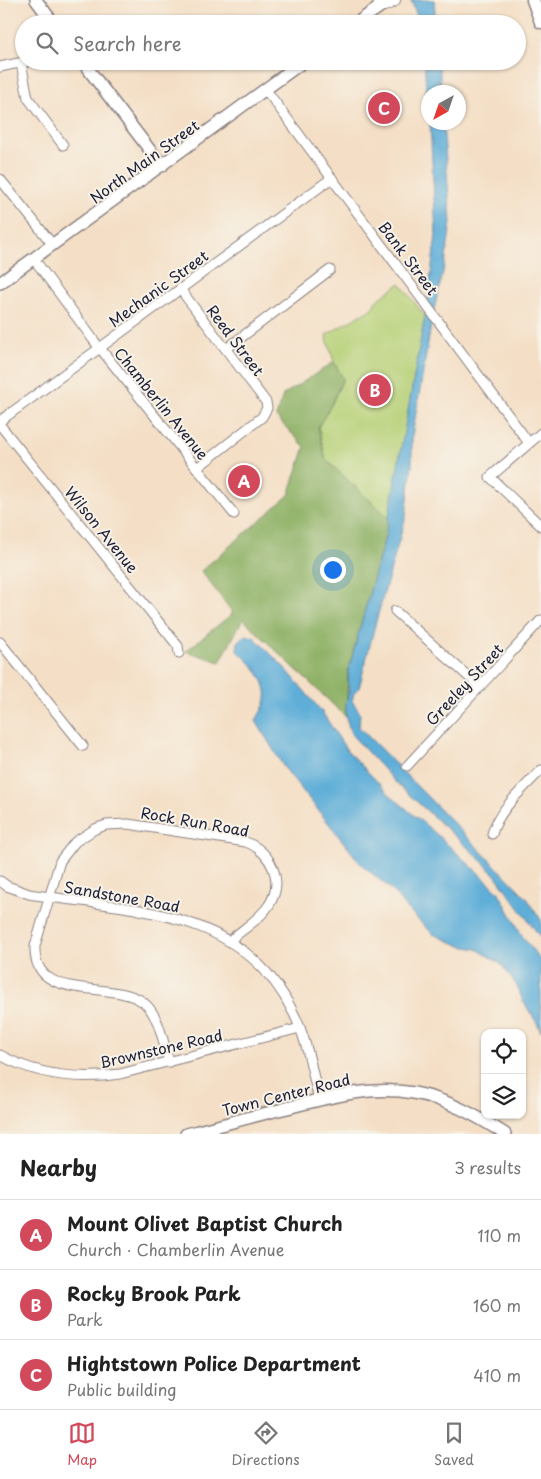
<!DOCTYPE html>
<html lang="en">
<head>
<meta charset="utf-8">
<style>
	body { margin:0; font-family:"Playpen Sans",sans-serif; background:#f6f6f6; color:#222 }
	.controls { position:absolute; right:15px; bottom:15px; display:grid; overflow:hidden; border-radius:10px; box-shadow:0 1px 4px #0004 }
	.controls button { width:45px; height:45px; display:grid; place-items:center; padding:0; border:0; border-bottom:1px solid #e0e0e0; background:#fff; color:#222; font:25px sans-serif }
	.compass { position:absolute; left:421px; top:85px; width:45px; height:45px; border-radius:50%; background:#fff; box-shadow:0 1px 4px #0004; rotate:220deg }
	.you { position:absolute; left:332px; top:569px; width:18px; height:18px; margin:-12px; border:4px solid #fff; border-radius:50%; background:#1a73e8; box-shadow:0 0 0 8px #1a73e833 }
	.badge { display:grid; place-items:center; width:32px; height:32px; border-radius:50%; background:#d1495b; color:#fff; font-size:16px; font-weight:700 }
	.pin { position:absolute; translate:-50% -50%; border:2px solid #fff; box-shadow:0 1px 5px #0006 }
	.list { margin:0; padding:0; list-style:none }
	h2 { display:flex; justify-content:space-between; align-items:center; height:65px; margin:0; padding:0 20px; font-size:21px }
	h2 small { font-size:16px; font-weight:400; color:#767676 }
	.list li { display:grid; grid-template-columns:32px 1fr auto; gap:15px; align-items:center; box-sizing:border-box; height:70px; padding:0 20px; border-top:1px solid #e0e0e0 }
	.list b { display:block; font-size:19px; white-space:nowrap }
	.list p { margin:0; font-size:16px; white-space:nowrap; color:#767676 }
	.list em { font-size:16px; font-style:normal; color:#767676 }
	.icon { flex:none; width:28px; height:28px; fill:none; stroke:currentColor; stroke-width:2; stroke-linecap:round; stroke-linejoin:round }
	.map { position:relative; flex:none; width:541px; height:1134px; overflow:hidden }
	.search { position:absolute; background:#fff; box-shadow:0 1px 4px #0004; left:15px; right:15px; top:15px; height:55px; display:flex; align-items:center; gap:12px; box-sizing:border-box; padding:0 18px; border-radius:28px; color:#767676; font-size:19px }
	.sheet { height:275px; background:#fff }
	nav { display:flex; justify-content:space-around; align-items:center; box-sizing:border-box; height:70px; border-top:1px solid #e0e0e0; background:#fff; font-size:14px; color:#767676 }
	nav a { display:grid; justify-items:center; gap:2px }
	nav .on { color:#d1495b }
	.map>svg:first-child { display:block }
	.green { fill:#b6d076; stroke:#6c7958 }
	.forest { fill:#90b267; stroke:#596a51 }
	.water { fill:#5eaed8; stroke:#40688a }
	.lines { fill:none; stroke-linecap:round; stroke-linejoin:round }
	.minor-casing { stroke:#8b8080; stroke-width:11 }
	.tertiary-casing { stroke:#8b8080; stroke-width:14 }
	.secondary-casing { stroke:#8b8080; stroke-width:15 }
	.primary-casing { stroke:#8b8080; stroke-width:16 }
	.minor { stroke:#fff; stroke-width:9 }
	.tertiary { stroke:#fff; stroke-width:11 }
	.secondary { stroke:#fff; stroke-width:12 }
	.primary { stroke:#fff; stroke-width:14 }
	.labels { text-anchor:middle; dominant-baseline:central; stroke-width:4; stroke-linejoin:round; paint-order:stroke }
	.street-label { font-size:15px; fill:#22223b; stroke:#f7f3e8 }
</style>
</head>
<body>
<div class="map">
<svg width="541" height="1134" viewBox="0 0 541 1134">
	<rect width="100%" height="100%" fill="#f7f3e8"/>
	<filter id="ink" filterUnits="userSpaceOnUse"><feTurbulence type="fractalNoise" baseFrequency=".02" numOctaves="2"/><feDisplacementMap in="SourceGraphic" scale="10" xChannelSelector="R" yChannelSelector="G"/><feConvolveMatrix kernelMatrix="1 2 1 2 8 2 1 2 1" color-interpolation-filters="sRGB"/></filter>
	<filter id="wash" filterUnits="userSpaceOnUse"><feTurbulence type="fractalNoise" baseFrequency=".0096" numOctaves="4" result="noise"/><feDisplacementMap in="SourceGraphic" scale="20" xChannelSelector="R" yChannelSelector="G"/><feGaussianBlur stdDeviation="1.12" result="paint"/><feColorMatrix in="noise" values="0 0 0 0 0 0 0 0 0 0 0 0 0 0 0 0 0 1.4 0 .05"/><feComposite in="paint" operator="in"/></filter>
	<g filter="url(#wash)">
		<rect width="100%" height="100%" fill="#f4dfc6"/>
		<path class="green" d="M 400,283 L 425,316 L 389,518 L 326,460 L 318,427 L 331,405 L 343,379 L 334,362 L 326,335 L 373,308 L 375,302 Z"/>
		<path class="forest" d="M 334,362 L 343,379 L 331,405 L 318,427 L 326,460 L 389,518 L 385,537 L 348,672 C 348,688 346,702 346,717 L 243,619 L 220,662 L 186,651 L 233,613 L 201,571 L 289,495 L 305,447 L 276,417 L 283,395 Z"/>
		<g class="water">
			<path d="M 411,0 L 434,0 L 436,24 L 420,24 Z"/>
			<path d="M 424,61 L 439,61 L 441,92 L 428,92 L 428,111 Z"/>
			<path d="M 430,123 L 443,123 L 451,222 L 446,259 L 433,314 L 412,436 L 412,466 L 406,516 L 375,625 L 359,688 L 354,693 L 352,701 L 360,713 L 359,727 L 527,898 L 541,920 L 541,938 L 496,876 L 477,856 L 395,782 L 351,734 L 346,717 L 346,703 L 349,690 L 348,672 L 385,537 L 427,305 L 436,235 Z"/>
			<path d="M 246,635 L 254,637 L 286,669 L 322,712 L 346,749 L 390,795 L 434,832 L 498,891 L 523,937 L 541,961 L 541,1032 L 537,1023 L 523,1001 L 517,986 L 501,964 L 477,949 L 461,946 L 433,934 L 405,907 L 392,890 L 361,864 L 283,766 L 256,721 C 259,714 265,706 266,699 C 269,681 250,661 237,651 L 238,642 Z"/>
		</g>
	</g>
	<g filter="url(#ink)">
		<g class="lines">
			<g class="minor-casing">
				<g id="minor">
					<path d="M 21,63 L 28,98 L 63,145"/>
					<path d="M 0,67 L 28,61"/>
					<path d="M 266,90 L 529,443"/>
					<path d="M 0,179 L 53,245"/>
					<path d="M 34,259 L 95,342 L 234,514"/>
					<path d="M 180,289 L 266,402 L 267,408 L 262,417 L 197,468"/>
					<path d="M 226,349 L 330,270"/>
					<path d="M 0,421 L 332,178"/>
					<path d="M 0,425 L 178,646 L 179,653"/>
					<path d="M 541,433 L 490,477 L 541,526"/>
					<path d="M 395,611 L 480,687"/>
					<path d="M 0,642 L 83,746"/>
					<path d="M 407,766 L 541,620"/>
					<path d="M 492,834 C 498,810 524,788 541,770"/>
					<path d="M 0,881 L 7,886 L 29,894 C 129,910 242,907 293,1012 C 307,1039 312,1071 319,1100"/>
					<path d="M 0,1055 C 38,1076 78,1080 120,1074 L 300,1028"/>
					<path d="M 169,1062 C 163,1043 160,1015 143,1002 C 112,979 32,1004 35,946 L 60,861 L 75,842 L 95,829 L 106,825 L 128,824 L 246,842 C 271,852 285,880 269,905 C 260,919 242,930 229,941"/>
				</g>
			</g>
			<g class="tertiary-casing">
				<g id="tertiary">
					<path d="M 36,0 L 54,24"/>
					<path d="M 355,24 L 384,4"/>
					<path d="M 82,61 L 162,166"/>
					<path d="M 0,283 L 304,61"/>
					<path d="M 186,1134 C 218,1126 250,1117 283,1109 C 326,1098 369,1085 414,1093 C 447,1099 477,1116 505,1134"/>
				</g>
			</g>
			<g class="secondary-casing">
				<path id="secondary" d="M 533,0 L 541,22"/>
			</g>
			<g class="primary-casing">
				<path id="primary" d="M 380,0 L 384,4 L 393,0"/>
			</g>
			<use href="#minor" class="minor"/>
			<use href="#tertiary" class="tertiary"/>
			<use href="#secondary" class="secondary"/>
			<use href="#primary" class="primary"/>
		</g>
	</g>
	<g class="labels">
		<g class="street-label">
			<text transform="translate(144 161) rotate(-36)">North Main Street</text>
			<text transform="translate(409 258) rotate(53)">Bank Street</text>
			<text transform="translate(158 288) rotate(-36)">Mechanic Street</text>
			<text transform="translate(236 340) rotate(53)">Reed Street</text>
			<text transform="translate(162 403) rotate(51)">Chamberlin Avenue</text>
			<text transform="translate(102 529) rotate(51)">Wilson Avenue</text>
			<text transform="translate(464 684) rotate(-47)">Greeley Street</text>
			<text transform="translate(195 821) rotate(10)">Rock Run Road</text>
			<text transform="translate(122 896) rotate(10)">Sandstone Road</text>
			<text transform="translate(161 1048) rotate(-13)">Brownstone Road</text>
			<text transform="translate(286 1094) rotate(-14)">Town Center Road</text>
		</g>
	</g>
</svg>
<div class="controls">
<button><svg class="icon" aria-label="locate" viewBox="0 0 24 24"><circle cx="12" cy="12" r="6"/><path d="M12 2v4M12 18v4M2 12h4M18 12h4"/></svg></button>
<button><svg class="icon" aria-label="layers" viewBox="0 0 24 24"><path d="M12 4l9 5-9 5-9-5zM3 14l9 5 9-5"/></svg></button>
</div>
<svg class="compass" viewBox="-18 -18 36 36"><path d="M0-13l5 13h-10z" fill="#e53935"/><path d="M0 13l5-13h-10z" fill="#767676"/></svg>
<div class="you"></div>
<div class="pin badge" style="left:244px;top:481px">A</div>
<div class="pin badge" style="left:375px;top:390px">B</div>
<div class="pin badge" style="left:384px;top:108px">C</div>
<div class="search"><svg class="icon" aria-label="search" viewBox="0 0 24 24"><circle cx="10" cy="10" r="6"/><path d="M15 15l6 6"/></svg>Search here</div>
</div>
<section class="sheet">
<h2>Nearby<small>3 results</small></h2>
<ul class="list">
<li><span class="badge">A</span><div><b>Mount Olivet Baptist Church</b><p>Church · Chamberlin Avenue</p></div><em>110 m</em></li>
<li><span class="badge">B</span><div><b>Rocky Brook Park</b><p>Park</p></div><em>160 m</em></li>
<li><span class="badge">C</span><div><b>Hightstown Police Department</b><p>Public building</p></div><em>410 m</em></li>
</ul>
</section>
<nav>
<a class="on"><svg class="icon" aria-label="map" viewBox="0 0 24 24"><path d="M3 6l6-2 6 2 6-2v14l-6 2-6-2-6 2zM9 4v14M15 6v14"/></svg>Map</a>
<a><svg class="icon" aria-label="directions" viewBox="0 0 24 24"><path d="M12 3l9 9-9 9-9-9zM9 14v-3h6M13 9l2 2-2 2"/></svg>Directions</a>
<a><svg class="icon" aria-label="saved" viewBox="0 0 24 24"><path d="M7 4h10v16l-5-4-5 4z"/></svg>Saved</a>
</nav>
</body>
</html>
